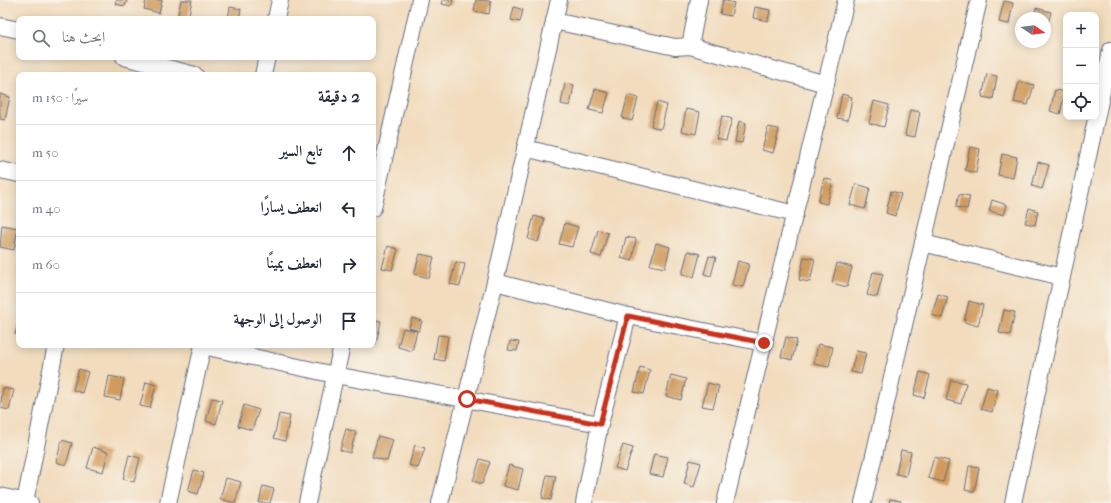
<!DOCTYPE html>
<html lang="ar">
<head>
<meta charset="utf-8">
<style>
	body { margin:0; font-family:"IM FELL French Canon",Amiri,serif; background:#f6f6f7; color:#1f2937; direction:rtl }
	.controls { position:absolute; right:12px; top:12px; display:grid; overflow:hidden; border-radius:8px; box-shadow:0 2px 10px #0003 }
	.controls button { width:36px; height:36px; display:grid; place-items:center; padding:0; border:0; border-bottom:1px solid #e0e1e3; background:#fff; color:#1f2937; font:20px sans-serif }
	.compass { position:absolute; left:1015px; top:12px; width:36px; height:36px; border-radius:50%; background:#fff; box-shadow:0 2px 10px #0003; rotate:103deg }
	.stop { position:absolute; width:12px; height:12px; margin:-9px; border:3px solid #c8321e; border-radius:50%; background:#fff }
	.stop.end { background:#c8321e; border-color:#fff; box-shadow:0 1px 4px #0008 }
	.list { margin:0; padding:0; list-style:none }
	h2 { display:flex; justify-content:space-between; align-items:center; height:52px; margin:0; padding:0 16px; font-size:17px }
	h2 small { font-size:13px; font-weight:400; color:#747a83 }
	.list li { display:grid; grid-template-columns:26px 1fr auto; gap:12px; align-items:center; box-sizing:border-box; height:56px; padding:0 16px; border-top:1px solid #e0e1e3 }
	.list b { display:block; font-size:15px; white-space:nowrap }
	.list em { font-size:13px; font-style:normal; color:#747a83 }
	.icon { flex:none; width:22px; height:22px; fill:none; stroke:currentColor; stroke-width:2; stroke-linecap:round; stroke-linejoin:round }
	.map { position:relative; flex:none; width:1111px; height:503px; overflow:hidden; direction:ltr }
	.search { position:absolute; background:#fff; box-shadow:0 2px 10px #0003; left:16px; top:16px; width:360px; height:44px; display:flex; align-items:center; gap:10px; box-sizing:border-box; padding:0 14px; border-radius:8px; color:#747a83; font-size:15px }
	.panel { position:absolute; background:#fff; box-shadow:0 2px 10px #0003; left:16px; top:72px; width:360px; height:276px; border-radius:8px; direction:rtl }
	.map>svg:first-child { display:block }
	.building { fill:#d09b5d }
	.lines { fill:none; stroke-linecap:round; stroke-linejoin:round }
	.minor-casing { stroke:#666c7f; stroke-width:18 }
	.minor { stroke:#fff; stroke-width:16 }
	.route { stroke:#c8321e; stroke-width:5 }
</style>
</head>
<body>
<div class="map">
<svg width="1111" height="503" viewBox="0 0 1111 503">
	<rect width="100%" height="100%" fill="#f7f3e8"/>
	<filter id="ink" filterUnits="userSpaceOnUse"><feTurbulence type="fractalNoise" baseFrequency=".025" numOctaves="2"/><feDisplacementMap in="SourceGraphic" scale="8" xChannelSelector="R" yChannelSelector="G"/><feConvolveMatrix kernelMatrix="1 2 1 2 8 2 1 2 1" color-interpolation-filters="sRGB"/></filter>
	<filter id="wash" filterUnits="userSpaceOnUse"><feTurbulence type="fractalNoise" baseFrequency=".012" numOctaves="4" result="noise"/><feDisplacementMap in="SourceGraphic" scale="16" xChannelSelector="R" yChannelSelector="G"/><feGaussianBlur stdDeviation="0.9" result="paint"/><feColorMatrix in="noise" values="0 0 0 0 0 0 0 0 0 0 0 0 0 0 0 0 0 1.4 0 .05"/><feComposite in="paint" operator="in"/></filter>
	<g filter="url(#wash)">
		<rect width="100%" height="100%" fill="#f2dcbd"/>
		<g id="blocks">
			<g class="building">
				<path d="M 116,0 L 127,0 L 125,6 L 115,4 Z"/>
				<path d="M 146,0 L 162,0 L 159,13 L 144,9 Z"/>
				<path d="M 181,0 L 192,0 L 188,19 L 177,19 Z"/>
				<path d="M 443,0 L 453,0 L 451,6 L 442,4 Z"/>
				<path d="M 476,0 L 491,1 L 489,14 L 474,11 Z"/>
				<path d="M 723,0 L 734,3 L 731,16 L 720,14 Z"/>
				<path d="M 1004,1 L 1013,3 L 1009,24 L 999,22 Z"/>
				<path d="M 230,7 L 241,9 L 239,19 L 228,19 Z"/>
				<path d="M 514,7 L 523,10 L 520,22 L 511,20 Z"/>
				<path d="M 755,7 L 770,10 L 768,21 L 753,18 Z"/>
				<path d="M 1036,8 L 1051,12 L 1046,31 L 1045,18 L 1034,18 Z"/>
				<path d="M 987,74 L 997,76 L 993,99 L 982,97 Z"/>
				<path d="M 1019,81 L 1034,85 L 1028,105 L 1014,102 Z"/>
				<path d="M 565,83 L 574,85 L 570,106 L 561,104 Z"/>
				<path d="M 595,89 L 609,93 L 603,113 L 589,110 Z"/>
				<path d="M 1055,90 L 1065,92 L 1060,114 L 1050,111 Z"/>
				<path d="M 0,94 L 10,97 L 5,120 L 0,119 Z"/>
				<path d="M 842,94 L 852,97 L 848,120 L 837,118 Z"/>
				<path d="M 628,95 L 638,98 L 632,121 L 622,118 Z"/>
				<path d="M 874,101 L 889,105 L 884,127 L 869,123 Z"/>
				<path d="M 657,102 L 667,105 L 661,129 L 651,126 Z"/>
				<path d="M 686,109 L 700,112 L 696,134 L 682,131 Z"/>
				<path d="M 910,110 L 920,112 L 915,137 L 905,135 Z"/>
				<path d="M 722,116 L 732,119 L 726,141 L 716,139 Z"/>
				<path d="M 739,121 L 746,123 L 742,143 L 735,142 Z"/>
				<path d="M 768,127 L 779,129 L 773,153 L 762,150 Z"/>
				<path d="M 970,147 L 980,149 L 976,173 L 965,170 Z"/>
				<path d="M 1002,154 L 1017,157 L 1013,178 L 998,175 Z"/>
				<path d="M 1038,162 L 1049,165 L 1042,189 L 1032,186 Z"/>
				<path d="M 824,178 L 833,181 L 827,204 L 818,202 Z"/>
				<path d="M 856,184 L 870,188 L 865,209 L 850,205 Z"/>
				<path d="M 891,191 L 901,194 L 895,216 L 886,213 Z"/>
				<path d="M 959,194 L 970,196 L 967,209 L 956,207 Z"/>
				<path d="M 992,200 L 1007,205 L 1004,215 L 989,211 Z"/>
				<path d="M 1029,208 L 1038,211 L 1035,225 L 1025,223 Z"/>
				<path d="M 534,216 L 545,219 L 538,242 L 528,239 Z"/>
				<path d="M 565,223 L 578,227 L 572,247 L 559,244 Z"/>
				<path d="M 2,225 L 18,228 L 14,250 L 0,247 Z"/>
				<path d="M 598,230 L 608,233 L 601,257 L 591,254 Z"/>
				<path d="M 626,237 L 636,239 L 632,261 L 621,258 Z"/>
				<path d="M 656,243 L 670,247 L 665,268 L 650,265 Z"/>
				<path d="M 388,246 L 398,249 L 392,270 L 382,268 Z"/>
				<path d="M 688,251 L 700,254 L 694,277 L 682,274 Z"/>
				<path d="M 420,254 L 434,257 L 429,278 L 414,274 Z"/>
				<path d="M 709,256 L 716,257 L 711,276 L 704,274 Z"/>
				<path d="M 804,257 L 815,259 L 810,282 L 799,280 Z"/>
				<path d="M 738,261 L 749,264 L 743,287 L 732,285 Z"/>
				<path d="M 456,262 L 465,264 L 460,286 L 450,284 Z"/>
				<path d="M 837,263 L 852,267 L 847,287 L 832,283 Z"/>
				<path d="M 873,272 L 883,274 L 877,297 L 867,295 Z"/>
				<path d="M 938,294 L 948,297 L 942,318 L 932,315 Z"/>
				<path d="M 969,301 L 983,305 L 978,326 L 964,322 Z"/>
				<path d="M 1004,310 L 1015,312 L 1010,335 L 999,333 Z"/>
				<path d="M 412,318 L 422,321 L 419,331 L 409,328 Z"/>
				<path d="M 373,320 L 381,321 L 376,344 L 373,344 Z"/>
				<path d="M 19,323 L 19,335 L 15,334 Z"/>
				<path d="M 403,328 L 417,331 L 412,351 L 398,347 Z"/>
				<path d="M 438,335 L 448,336 L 444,361 L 434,359 Z"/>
				<path d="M 786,337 L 797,340 L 792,360 L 781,357 Z"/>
				<path d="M 510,341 L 519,342 L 517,351 L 508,350 Z"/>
				<path d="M 818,344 L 833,347 L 829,367 L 814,364 Z"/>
				<path d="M 856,351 L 866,353 L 861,374 L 851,372 Z"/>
				<path d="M 640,367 L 650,370 L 644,394 L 634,392 Z"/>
				<path d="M 79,369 L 88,372 L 82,393 L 73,390 Z"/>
				<path d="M 920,372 L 930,375 L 924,398 L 914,395 Z"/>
				<path d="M 671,375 L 686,379 L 681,400 L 666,396 Z"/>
				<path d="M 109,376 L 124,379 L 120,400 L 105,397 Z"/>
				<path d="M 951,380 L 966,383 L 961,404 L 946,400 Z"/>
				<path d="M 146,382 L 156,385 L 150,408 L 140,406 Z"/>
				<path d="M 708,383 L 719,386 L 713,408 L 702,406 Z"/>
				<path d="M 987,387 L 998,390 L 992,412 L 981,409 Z"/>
				<path d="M 3,388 L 14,390 L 9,410 L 0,408 Z"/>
				<path d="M 212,398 L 222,400 L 216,424 L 206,421 Z"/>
				<path d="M 244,405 L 259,410 L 252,430 L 238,426 Z"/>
				<path d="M 279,414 L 290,416 L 285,441 L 274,438 Z"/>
				<path d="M 346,429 L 356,432 L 350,453 L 340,450 Z"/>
				<path d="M 378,436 L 393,440 L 387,461 L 372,457 Z"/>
				<path d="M 62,440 L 72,443 L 66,465 L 56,462 Z"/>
				<path d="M 415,445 L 425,448 L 418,468 L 409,465 Z"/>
				<path d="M 623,445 L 633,448 L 625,471 L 615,468 Z"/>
				<path d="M 93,447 L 108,452 L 103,472 L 87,468 Z"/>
				<path d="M 901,450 L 911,452 L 906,476 L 896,474 Z"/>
				<path d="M 654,454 L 668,457 L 663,477 L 649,474 Z"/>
				<path d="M 129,455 L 140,458 L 134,482 L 123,479 Z"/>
				<path d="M 934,457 L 949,461 L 943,482 L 928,478 Z"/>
				<path d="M 480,459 L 490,462 L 482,484 L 473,481 Z"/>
				<path d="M 690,460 L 701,463 L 694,487 L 684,484 Z"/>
				<path d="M 509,465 L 523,469 L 518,490 L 503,486 Z"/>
				<path d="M 969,466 L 979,468 L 974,492 L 965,490 Z"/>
				<path d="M 194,470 L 204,473 L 198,494 L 188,491 Z"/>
				<path d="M 547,475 L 556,476 L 551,500 L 542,498 Z"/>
				<path d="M 226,478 L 241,482 L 235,503 L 220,499 Z"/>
				<path d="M 263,486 L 274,489 L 270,503 L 259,503 Z"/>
				<path d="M 890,499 L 901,501 L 900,503 L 889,503 Z"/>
			</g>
		</g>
	</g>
	<g filter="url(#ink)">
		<use href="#blocks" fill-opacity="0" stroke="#666c7f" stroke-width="1"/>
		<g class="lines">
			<g class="minor-casing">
				<g id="minor">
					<path d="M 276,19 L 280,0"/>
					<path d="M 554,21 L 675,47 L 690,46 L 826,84"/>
					<path d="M 0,26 L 19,30"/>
					<path d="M 690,46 L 699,0"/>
					<path d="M 124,57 L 195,75"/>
					<path d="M 263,75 L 267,57"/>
					<path d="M 525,148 L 795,214"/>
					<path d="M 0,170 L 19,174"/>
					<path d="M 373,208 L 420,0"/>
					<path d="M 923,243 L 1062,277"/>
					<path d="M 495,282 L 628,316 L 764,343"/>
					<path d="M 203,346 L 335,375 L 600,424"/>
					<path d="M 0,496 L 30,503"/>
					<path d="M 25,502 L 56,345"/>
					<path d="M 168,503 L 203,345"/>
					<path d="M 307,503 L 342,345"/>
					<path d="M 440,503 L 495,282 L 559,0"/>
					<path d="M 584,503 L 600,424 L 628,316"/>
					<path d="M 725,503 L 846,0"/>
					<path d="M 863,503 L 979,0"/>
					<path d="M 1013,503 L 1111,50"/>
				</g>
			</g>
			<use href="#minor" class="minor"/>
		</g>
	</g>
	<g class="lines" filter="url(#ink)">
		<path class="route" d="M 467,399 L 600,424 L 628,316 L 764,343"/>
	</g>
</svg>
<div class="controls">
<button>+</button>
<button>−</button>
<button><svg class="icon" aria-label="locate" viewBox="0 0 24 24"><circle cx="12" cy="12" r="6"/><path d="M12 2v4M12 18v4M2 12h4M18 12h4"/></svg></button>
</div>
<svg class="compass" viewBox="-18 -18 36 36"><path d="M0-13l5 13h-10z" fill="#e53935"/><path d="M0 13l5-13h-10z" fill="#747a83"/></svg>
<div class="stop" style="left:467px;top:399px"></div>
<div class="stop end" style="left:764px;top:343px"></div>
<div class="search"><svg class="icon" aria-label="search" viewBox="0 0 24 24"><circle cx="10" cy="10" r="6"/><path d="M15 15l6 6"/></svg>ابحث هنا</div>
<section class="panel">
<h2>2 دقيقة<small>سيرًا · 150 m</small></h2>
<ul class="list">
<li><svg class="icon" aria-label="ahead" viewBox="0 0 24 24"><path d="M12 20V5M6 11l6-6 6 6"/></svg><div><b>تابع السير</b></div><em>50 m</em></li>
<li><svg class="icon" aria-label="left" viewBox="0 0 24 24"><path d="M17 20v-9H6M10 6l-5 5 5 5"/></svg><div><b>انعطف يسارًا</b></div><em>40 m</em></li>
<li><svg class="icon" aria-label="right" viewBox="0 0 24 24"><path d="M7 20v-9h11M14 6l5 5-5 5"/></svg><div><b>انعطف يمينًا</b></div><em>60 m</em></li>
<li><svg class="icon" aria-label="arrive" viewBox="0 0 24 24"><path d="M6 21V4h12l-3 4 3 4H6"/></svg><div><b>الوصول إلى الوجهة</b></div></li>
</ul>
</section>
</div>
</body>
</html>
